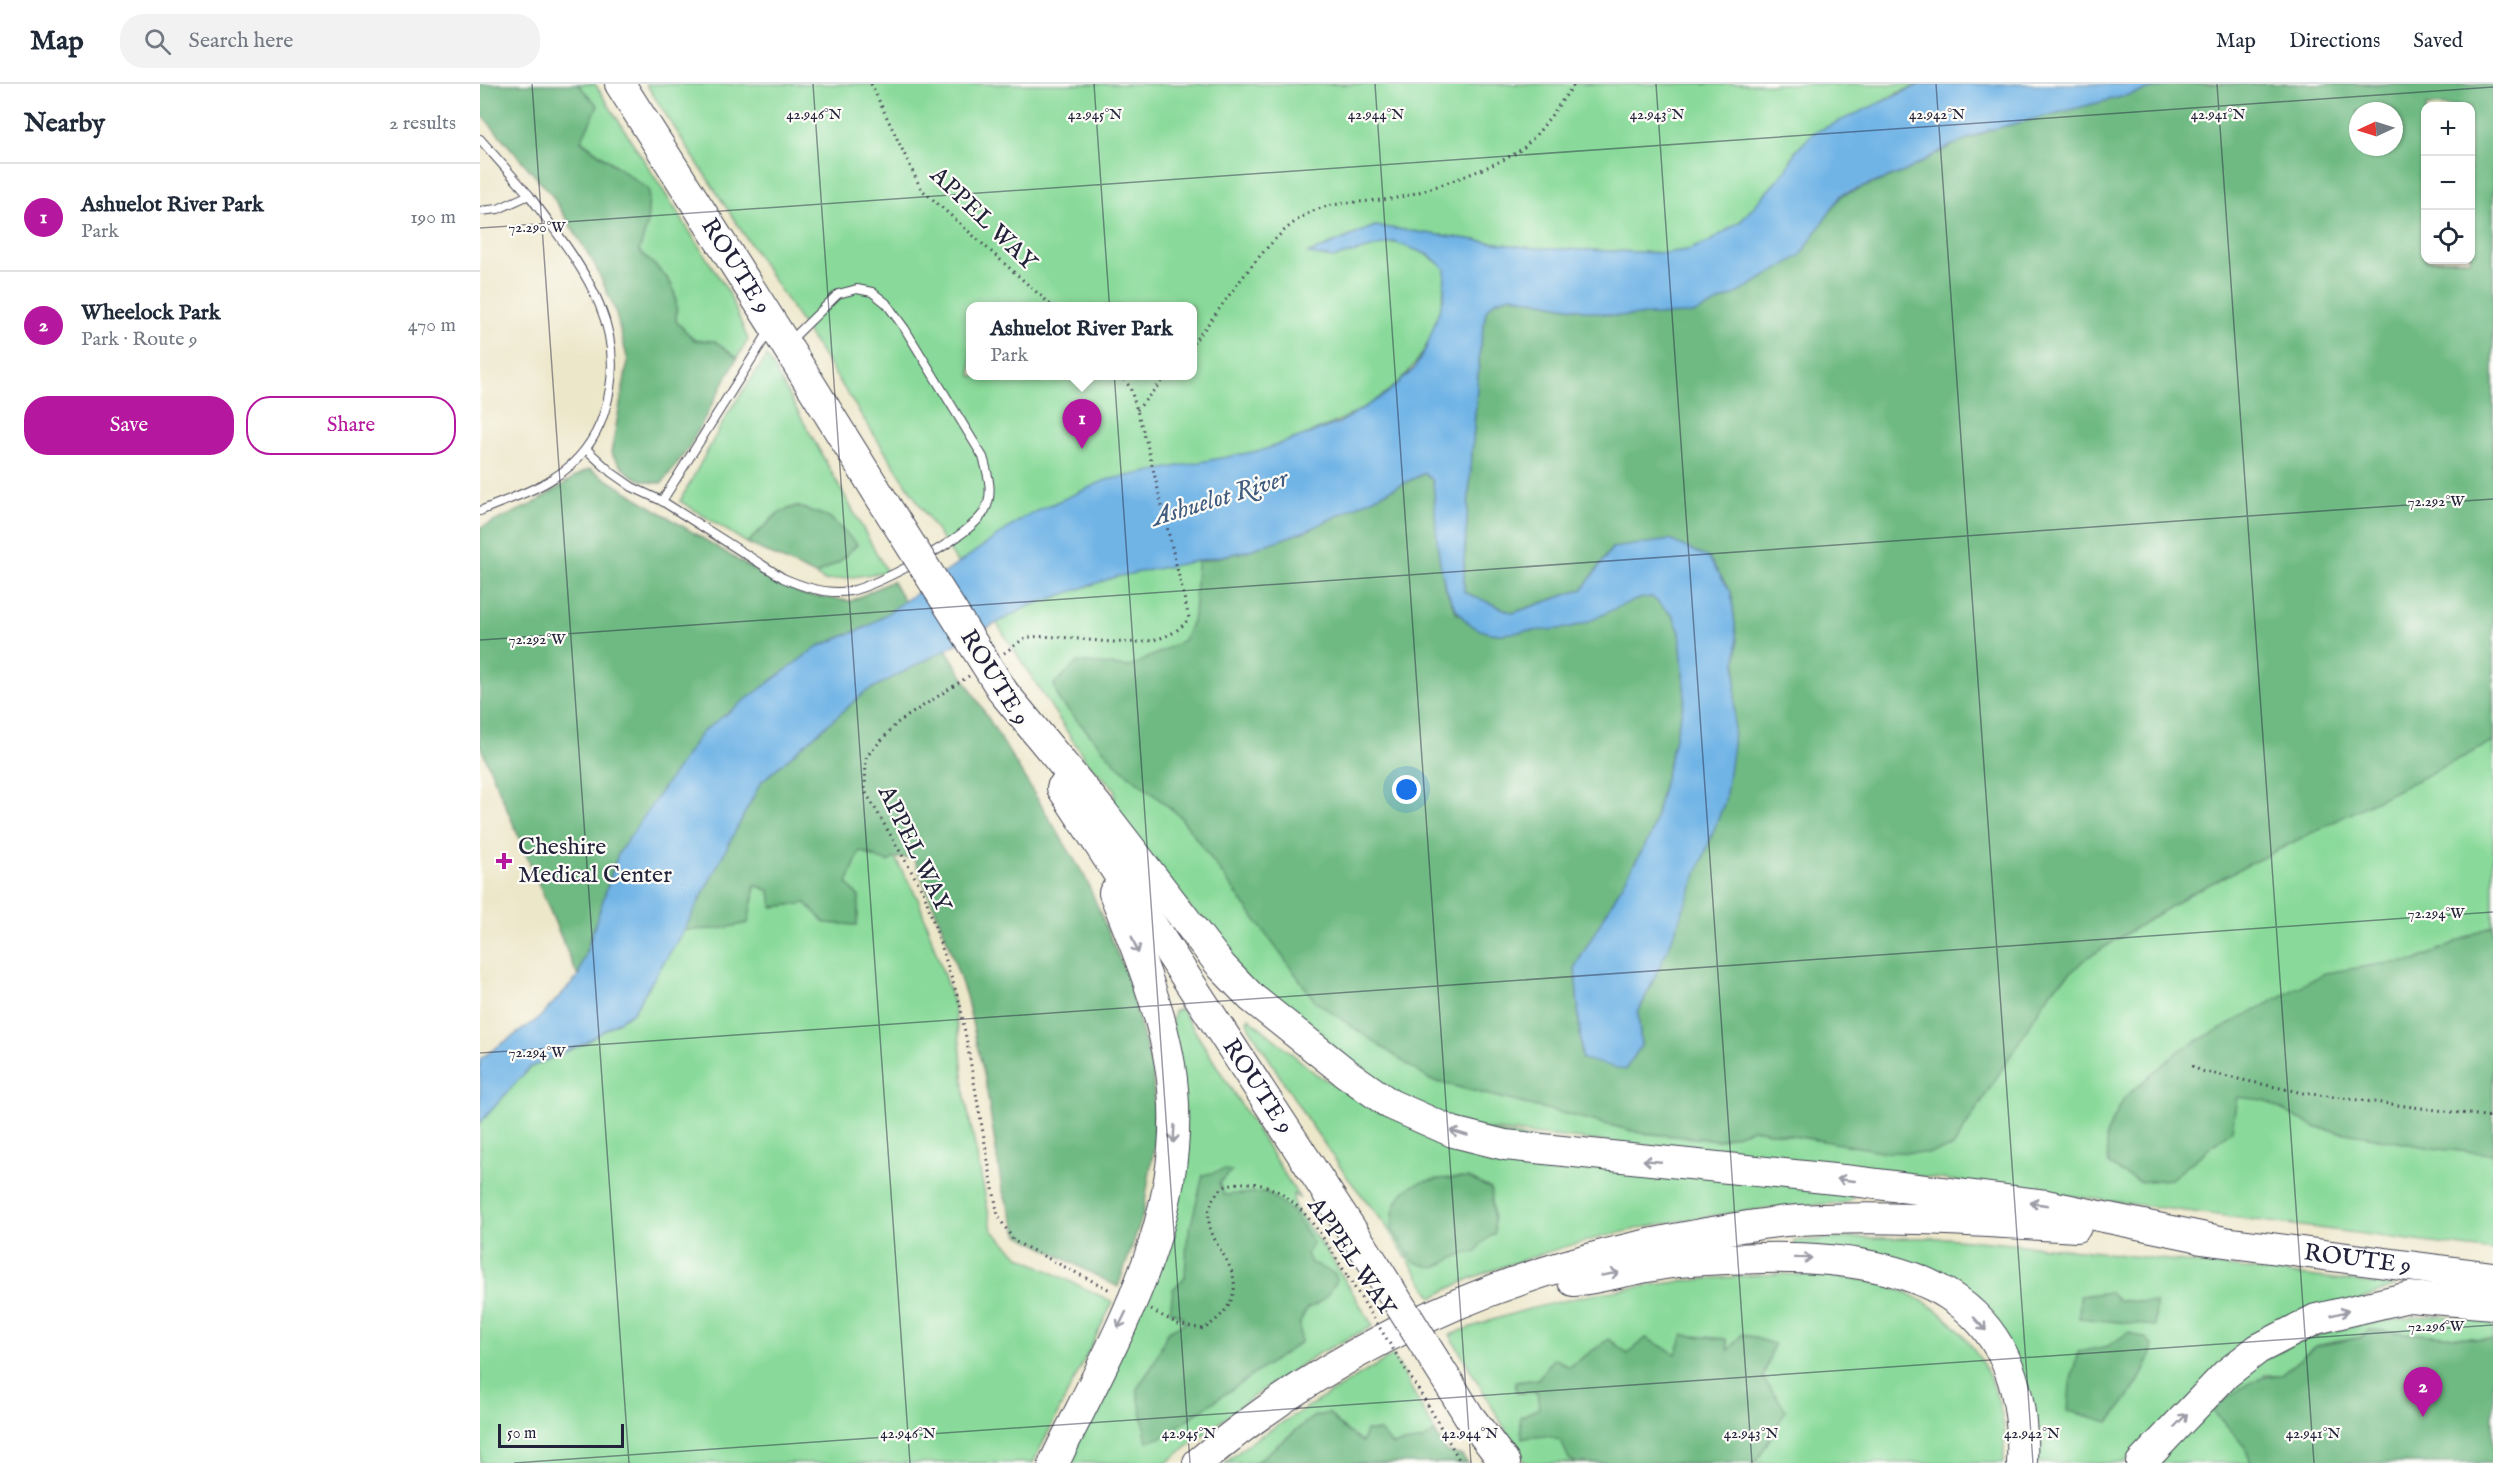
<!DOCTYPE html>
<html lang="en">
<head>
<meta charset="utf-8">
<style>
	body { margin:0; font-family:"IM FELL English",serif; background:#f2f2f3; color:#1f2937 }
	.controls { position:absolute; right:18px; top:18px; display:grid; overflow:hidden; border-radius:12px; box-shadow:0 2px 4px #0004 }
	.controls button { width:54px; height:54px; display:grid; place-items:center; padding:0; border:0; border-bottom:2px solid #e0e1e3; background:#fff; color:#1f2937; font:30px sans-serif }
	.compass { position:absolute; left:1869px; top:18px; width:54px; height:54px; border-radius:50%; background:#fff; box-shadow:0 2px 4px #0004; rotate:266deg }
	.scale { position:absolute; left:18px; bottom:15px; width:126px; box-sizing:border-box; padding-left:6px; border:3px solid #22223b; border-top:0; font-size:16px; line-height:21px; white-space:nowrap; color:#22223b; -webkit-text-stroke:4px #fdfcf7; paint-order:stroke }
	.you { position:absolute; left:927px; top:706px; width:21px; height:21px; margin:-15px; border:4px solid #fff; border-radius:50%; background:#1a73e8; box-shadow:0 0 0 9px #1a73e833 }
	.badge { display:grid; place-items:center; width:39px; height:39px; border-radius:50%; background:#b5179e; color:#fff; font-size:20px; font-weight:700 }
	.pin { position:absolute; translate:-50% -50px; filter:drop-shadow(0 2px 3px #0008) }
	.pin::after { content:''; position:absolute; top:32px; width:21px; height:18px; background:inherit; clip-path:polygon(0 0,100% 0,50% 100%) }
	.popup { position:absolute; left:486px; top:218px; width:231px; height:78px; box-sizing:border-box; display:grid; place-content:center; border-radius:12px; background:#fff; filter:drop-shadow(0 2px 4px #0005); font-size:20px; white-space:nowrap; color:#747a83 }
	.popup b { font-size:22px; color:#1f2937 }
	.popup::after { content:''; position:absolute; left:50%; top:100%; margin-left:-12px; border:12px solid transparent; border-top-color:#fff }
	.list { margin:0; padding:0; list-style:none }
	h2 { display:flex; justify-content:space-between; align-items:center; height:78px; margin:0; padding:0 24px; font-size:26px }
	h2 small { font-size:20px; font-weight:400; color:#747a83 }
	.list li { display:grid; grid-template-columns:39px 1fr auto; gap:18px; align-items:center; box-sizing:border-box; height:108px; padding:0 24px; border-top:2px solid #e0e1e3 }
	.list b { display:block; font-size:22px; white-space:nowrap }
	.list p { margin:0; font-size:20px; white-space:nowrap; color:#747a83 }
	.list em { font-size:20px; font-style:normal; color:#747a83 }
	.actions { display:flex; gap:12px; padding:18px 24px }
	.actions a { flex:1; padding:14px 0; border:2px solid #b5179e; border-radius:24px; text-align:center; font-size:21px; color:#b5179e }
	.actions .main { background:#b5179e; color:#fff }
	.icon { flex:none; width:33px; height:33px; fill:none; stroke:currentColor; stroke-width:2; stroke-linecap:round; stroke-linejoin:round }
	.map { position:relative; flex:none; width:2013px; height:1379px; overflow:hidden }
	header { display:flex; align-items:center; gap:36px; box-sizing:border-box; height:84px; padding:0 30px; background:#fff; border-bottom:2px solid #e0e1e3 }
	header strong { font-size:28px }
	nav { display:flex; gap:33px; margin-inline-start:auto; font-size:21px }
	.search { width:420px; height:54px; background:#f2f2f3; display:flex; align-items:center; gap:15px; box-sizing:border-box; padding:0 21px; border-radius:24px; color:#747a83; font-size:22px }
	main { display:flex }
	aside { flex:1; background:#fff }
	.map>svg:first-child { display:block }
	.green { fill:#89da9a; stroke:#567e6a; stroke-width:1.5; fill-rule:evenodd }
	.forest { fill:#6eba82; stroke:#486e5e; stroke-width:1.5; fill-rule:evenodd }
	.water { fill:#70b4e6; stroke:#496b90; stroke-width:1.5 }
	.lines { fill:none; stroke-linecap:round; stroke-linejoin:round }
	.lane-casing { stroke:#404050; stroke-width:10 }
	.highway-casing { stroke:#404050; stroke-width:32 }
	.path { stroke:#404050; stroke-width:3; stroke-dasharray:1.5 4.5; stroke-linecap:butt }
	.lane { stroke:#fff; stroke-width:8 }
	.highway { stroke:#fff; stroke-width:30 }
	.highway-bridge-casing { stroke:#404050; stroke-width:32; stroke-linecap:butt }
	.path-bridge { stroke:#404050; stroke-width:3; stroke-dasharray:1.5 4.5; stroke-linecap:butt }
	.highway-bridge { stroke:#fff; stroke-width:30 }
	.oneway { stroke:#9c9ca7 }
	.ticks { fill:none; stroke:#22223b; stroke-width:1.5; stroke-opacity:0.45 }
	.poi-dot { fill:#b5179e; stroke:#fdfcf7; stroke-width:2 }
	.labels { text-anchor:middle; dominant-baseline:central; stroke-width:4.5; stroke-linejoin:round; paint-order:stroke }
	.street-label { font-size:24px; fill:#22223b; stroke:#fdfcf7 }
	.poi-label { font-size:24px; fill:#22223b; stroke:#fdfcf7; text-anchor:start }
	.water-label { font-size:26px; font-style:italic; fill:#415c7f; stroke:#fdfcf7 }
	.ticks-label { font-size:15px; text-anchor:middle; fill:#22223b; stroke:#fdfcf7; stroke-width:4.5; stroke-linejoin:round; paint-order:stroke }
</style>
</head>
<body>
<header>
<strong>Map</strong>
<div class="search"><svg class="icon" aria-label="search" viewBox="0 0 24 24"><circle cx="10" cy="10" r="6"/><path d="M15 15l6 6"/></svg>Search here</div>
<nav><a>Map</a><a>Directions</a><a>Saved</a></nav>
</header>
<main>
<aside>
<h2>Nearby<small>2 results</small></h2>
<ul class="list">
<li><span class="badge">1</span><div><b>Ashuelot River Park</b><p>Park</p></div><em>190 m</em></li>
<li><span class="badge">2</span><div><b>Wheelock Park</b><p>Park · Route 9</p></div><em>470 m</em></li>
</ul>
<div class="actions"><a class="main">Save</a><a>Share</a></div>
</aside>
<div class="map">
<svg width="2013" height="1379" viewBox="0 0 2013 1379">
	<rect width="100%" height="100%" fill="#fdfcf7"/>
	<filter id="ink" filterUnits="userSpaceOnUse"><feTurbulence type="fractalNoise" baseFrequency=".0167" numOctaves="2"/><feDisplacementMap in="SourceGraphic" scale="12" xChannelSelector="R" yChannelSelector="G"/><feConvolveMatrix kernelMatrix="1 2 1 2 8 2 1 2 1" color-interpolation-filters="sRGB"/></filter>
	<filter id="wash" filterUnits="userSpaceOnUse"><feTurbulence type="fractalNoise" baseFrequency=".008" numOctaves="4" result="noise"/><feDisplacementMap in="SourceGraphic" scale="24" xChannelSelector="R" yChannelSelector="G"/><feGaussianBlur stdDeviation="1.35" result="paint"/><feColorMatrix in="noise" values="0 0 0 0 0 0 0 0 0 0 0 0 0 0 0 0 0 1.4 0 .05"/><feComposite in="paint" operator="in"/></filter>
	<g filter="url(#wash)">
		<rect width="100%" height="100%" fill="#ede7ca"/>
		<g class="green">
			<path d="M 98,0 L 115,0 L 249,209 L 268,256 L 257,274 L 235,257 L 214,256 L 196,237 C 200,198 186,192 159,167 L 167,141 L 169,106 L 101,56 Z"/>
			<path d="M 166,0 L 1441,0 L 1417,9 L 1315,68 L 1307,85 L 1261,137 L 1229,158 L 1208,166 L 1186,169 L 1052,164 L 895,142 L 829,169 C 861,179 881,162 912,159 C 930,157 952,174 966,185 C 959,295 893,327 800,360 L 795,396 L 1135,232 L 1692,0 L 2013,0 L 2013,1167 L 1368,1083 L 995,1044 L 924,1018 L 768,898 L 634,726 L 635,705 L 607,678 ZM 1946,22 L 1990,22 L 1990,176 L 1946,176 ZM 1878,27 L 1914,27 L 1914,63 L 1878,63 ZM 491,222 L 713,222 L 713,292 L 491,292 ZM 651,692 L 743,708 L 1336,1056 L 1273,1045 L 1239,1056 L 1161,1049 L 950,996 L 761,814 L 699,731 Z"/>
			<path d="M 287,272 L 407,488 L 345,497 L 335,491 L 359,478 L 377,461 L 349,433 L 316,422 L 298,429 L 267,459 L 200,417 L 247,331 Z"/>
			<path d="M 380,766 L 392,773 L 415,774 L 438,815 L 473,918 L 480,959 L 485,1013 L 512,1146 L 540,1173 L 633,1218 L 553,1379 L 0,1379 L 0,1039 L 49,984 L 105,959 L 153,928 L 204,846 L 239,845 L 274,816 L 275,801 L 290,807 L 292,823 L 326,819 L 345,839 L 377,841 L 379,813 L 367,799 Z"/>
			<path d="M 701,925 L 820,1115 L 813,1110 L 815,1125 L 852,1175 L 893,1242 L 836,1271 L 778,1309 L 686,1379 L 580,1379 L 672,1188 L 692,936 L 694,927 Z"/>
			<path d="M 769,934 L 836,990 L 898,1028 L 1364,1108 L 1374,1113 L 1365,1119 C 1255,1125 1150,1140 1046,1175 C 1014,1186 980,1196 953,1214 L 904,1139 L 868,1094 L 827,1035 L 769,943 L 767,937 Z"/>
			<path d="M 1366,1154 L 1465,1154 L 1600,1166 L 1916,1202 L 1870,1220 L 1672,1348 L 1644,1379 L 1547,1379 L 1547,1338 L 1486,1219 L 1316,1168 L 1314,1157 Z"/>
			<path d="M 1296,1190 C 1334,1191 1377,1191 1414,1204 C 1475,1225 1514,1279 1524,1343 C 1526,1354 1524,1367 1523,1379 L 1045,1379 L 970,1251 C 1074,1210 1185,1196 1296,1190 Z"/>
			<path d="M 1957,1232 L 2013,1237 L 2013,1256 L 1889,1246 L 1883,1253 L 1835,1262 L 1801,1291 L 1784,1291 L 1765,1363 L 1771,1379 L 1673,1379 C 1696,1355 1718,1328 1743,1305 C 1803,1251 1879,1236 1957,1232 Z"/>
			<path d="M 913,1271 L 955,1348 L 944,1356 L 912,1361 L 900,1347 L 882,1359 L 858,1340 L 849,1329 L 833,1333 L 775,1379 L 745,1379 L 772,1357 Z"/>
		</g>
		<g class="forest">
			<path d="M 0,0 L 98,0 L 118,22 L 101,57 L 169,106 L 167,141 L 159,167 C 186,193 199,197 196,237 L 214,256 L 235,257 L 257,274 L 208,365 L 182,399 C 157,399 145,389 131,369 L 148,277 L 135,226 L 115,181 L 71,110 L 0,29 Z"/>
			<path d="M 1692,0 L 2013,0 L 2013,658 L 1710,810 L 1604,876 L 1571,907 L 1473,1063 L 1450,1069 L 1407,1068 L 1273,1045 L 1239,1056 L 1161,1049 L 950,996 L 835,917 L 699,731 L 639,683 L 579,616 L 574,600 L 598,578 L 650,583 L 704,556 L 714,532 L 717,478 L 767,467 L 828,446 L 945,389 L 953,397 L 964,501 L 977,530 L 1104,539 L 1154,514 L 1172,513 L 1193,532 L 1200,548 L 1205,614 L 1171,751 L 1095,883 L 1102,975 L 1161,962 L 1158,929 L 1190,860 L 1253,660 L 1257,558 L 1251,508 L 1132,464 L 1103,505 L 1032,529 L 984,508 L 984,476 L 1000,263 L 1006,227 L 1015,217 L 1031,212 L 1135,232 L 1319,172 L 1361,112 L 1426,87 L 1468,63 L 1510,46 ZM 1946,22 L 1990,22 L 1990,176 L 1946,176 ZM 1878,27 L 1914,27 L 1914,63 L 1878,63 Z"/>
			<path d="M 110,385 L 287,494 L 324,511 L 371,517 L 412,497 L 425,517 L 389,542 L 337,563 L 138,770 L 98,893 L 0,661 L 0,444 L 53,420 L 101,389 Z"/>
			<path d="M 316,422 L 349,433 L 377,460 L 359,478 L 335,491 L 267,459 L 299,429 Z"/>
			<path d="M 466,565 L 605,793 L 647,892 L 673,988 L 675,1057 L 663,1130 L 638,1203 L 539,1151 L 522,1105 L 505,995 L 486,912 L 466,853 L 434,774 L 415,774 L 408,778 L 380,767 L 367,799 L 379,813 L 377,841 L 345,839 L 326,819 L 292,823 L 290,807 L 275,801 L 268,839 L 239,845 L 204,846 L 281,698 L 385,608 Z"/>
			<path d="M 2013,841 L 2013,1070 L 1958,1065 L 1837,1044 L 1783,1016 L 1757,1013 L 1752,1046 L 1691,1095 L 1659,1098 L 1629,1081 L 1626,1051 L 1644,1014 L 1700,966 L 1845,889 L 1901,880 L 1935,877 Z"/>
			<path d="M 743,1086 L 752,1087 L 739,1099 L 744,1111 L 786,1108 L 813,1128 L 833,1159 L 827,1170 L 831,1179 L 855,1190 L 856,1198 C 849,1210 841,1221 827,1224 L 820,1239 L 821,1258 L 682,1353 L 667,1358 L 657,1305 L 673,1281 L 688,1247 L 705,1239 L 702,1232 L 690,1227 L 693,1205 L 705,1193 L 707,1157 L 723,1091 Z"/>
			<path d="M 989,1094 L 1011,1105 L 1015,1149 L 1001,1160 L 997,1168 L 982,1170 L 954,1184 L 934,1178 L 912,1146 C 913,1138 912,1129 915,1122 C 926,1092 963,1094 989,1094 Z"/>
			<path d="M 1630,1208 L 1638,1216 L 1676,1219 L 1675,1242 L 1599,1234 L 1600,1212 Z"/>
			<path d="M 1889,1246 L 2013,1256 L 2013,1379 L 1771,1379 L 1765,1363 L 1732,1326 C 1754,1309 1773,1291 1801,1291 L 1835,1262 L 1883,1253 Z"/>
			<path d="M 1649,1248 L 1667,1255 L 1673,1262 C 1667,1289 1647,1317 1629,1338 L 1588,1327 L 1590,1300 L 1598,1268 L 1628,1262 Z"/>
			<path d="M 1262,1250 L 1294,1260 L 1283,1294 L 1306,1326 L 1276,1379 L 1096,1379 L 1089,1375 L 1081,1357 L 1068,1352 L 1042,1354 L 1040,1333 L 1059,1324 L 1057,1308 L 1036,1309 L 1035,1298 L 1058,1295 L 1074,1274 L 1089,1283 L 1129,1255 L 1148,1270 L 1166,1254 L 1196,1270 L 1203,1251 L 1246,1255 L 1248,1266 Z"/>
			<path d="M 849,1329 L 858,1340 L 882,1358 L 886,1347 L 900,1347 L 912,1361 L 943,1356 L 955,1348 L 966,1367 L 982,1372 L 988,1379 L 775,1379 L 833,1333 Z"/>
		</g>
		<path class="water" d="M 1441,0 L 1692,0 L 1510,46 L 1468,63 L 1426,87 L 1361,111 L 1320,172 L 1256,210 L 1213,230 L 1135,232 L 1031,212 L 1015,217 L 1006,227 L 1000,263 L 984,476 L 984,508 L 1033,529 L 1103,505 L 1132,464 L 1190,456 L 1229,474 L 1251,508 L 1257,558 L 1253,660 L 1245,717 L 1190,860 L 1158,929 L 1161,962 L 1145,986 L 1102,975 L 1095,883 L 1171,751 L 1205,614 L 1200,548 L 1193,532 L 1172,513 C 1146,515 1128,530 1105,539 C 1087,546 1065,546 1046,547 C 1037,548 1027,550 1019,550 C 951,546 958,446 953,397 L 945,389 L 828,446 L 767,467 L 635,493 L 549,522 L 385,608 L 281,698 L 204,846 L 153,928 L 105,959 L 49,984 L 0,1039 L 0,975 L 59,934 L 98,893 L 138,770 L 222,648 L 337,563 L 389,542 L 546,432 L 626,396 L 783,366 L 859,339 L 906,310 L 934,285 L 947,262 L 964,212 L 965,185 L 949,171 L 914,158 L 853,174 L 828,170 L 895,142 L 1052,164 L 1186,169 L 1208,166 L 1229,158 L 1261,137 L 1307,85 L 1315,68 L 1333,49 Z"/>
	</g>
	<g filter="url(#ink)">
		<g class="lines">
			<g class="lane-casing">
				<g id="lane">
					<path d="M 0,55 L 49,111 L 18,125 L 0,127"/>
					<path d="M 106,365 L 132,389 L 152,403 L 182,417 L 303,494 C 323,503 347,511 370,507 C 398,502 493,451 505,426 C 514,410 508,390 503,373 L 425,245 L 406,219 L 392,208 L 377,205 L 358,210 L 309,258"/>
					<path d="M 182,417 L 290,246"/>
					<path d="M 0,427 C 25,416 53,408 75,393 C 98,379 116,355 124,329 C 153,241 98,178 49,111"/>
				</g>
			</g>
			<g class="highway-casing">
				<g id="highway">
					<path id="s1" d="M 140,0 L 306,261 L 406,422"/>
					<path d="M 524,609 L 624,730 L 742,883 L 772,914 L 866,989 L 910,1020 L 973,1048 L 1025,1061 L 1373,1097 L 1566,1121 L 1740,1157"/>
					<path id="s2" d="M 582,704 L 896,1183"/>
					<path id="s3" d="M 1721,1155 L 2013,1193"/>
					<path d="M 1093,1197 C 1126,1193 1158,1183 1191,1179 C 1221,1175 1252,1175 1282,1174 C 1427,1171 1549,1208 1542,1379"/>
					<path d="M 970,1301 L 989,1332 L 1025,1379"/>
					<path d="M 574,1379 C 635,1253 714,1128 690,981 C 680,922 657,865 634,809"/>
					<path d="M 718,1379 C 863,1257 1030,1183 1216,1151 C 1250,1145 1285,1138 1319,1136 C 1411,1131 1504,1138 1596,1143"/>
					<path d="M 1661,1379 L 1746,1290 L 1778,1265 L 1836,1235 L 1929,1213 L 2013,1220"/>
				</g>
			</g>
			<g class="path">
				<path d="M 391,0 L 441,105 L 572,222"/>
				<path d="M 713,259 C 745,221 787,149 831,128 C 856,116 889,119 916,114 C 942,109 1024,80 1043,64 C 1063,47 1078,20 1095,0"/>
				<path d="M 657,326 L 686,292"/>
				<path d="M 524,569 C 532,564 543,553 551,553 C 597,548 678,578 709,534 L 667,360 L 650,303 L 641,292"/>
				<path d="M 489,592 L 417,639 L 386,673 L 385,707 L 444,809 L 480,920 L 518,1132 L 534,1157 L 632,1207"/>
				<path d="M 1712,982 L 1721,987 L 1823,1009 L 2013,1033"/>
				<path d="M 671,1226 L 700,1241 L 724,1245 C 738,1235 751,1225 754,1206 C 758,1179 726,1158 729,1130 C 730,1115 739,1103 752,1100 C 811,1090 841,1151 868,1193"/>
				<path d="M 948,1321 L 981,1379"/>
			</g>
			<use href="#lane" class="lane"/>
			<use href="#highway" class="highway"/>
			<g class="highway-bridge-casing">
				<g id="highway-bridge">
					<path d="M 406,422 L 524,609"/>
					<path d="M 896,1183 L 970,1301"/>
				</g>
			</g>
			<path class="path-bridge" d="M 868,1193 L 948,1321"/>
			<use href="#highway-bridge" class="highway-bridge"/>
		</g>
		<defs><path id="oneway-shaft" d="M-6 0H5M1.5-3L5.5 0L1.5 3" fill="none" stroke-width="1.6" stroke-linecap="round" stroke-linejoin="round" transform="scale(1.5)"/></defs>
		<g class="oneway">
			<use href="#oneway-shaft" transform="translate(655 861) rotate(68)"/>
			<use href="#oneway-shaft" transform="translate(979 1049) rotate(-164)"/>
			<use href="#oneway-shaft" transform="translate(694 1050) rotate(93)"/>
			<use href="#oneway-shaft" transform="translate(1172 1077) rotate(-175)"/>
			<use href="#oneway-shaft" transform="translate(1366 1096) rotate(-174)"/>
			<use href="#oneway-shaft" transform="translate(1559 1120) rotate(-172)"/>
			<use href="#oneway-shaft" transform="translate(1323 1174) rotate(1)"/>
			<use href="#oneway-shaft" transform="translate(1130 1190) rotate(-10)"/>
			<use href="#oneway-shaft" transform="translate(1860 1229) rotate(-15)"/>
			<use href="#oneway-shaft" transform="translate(642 1236) rotate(116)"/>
			<use href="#oneway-shaft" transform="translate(1500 1240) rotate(47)"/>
			<use href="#oneway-shaft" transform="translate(1701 1336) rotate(-46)"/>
		</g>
	</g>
	<path class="ticks" d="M 52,0 L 149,1379M 333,0 L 430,1379M 614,0 L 710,1379M 895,0 L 991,1379M 1176,0 L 1272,1379M 1456,0 L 1553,1379M 1737,0 L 1834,1379M 0,144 L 2013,3M 0,556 L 2013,415M 0,969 L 2013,828M 34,1379 L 2013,1241"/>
	<path class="poi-dot" d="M21 768h6v6h6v6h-6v6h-6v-6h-6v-6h6z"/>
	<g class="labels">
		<g class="street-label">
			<text transform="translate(503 135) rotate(44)">APPEL WAY</text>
			<text stroke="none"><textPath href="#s1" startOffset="216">ROUTE 9</textPath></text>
			<text transform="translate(514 594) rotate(58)">ROUTE 9</text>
			<text transform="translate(434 765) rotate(64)">APPEL WAY</text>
			<text stroke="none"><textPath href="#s2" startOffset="357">ROUTE 9</textPath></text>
			<text transform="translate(871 1173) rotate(56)">APPEL WAY</text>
			<text stroke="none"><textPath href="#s3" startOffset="158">ROUTE 9</textPath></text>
		</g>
		<g class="poi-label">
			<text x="38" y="763">Cheshire<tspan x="38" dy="28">Medical Center</tspan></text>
		</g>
		<g class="water-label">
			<text transform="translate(740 414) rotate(-17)">Ashuelot River</text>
		</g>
	</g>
	<g class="ticks-label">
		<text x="334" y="35">42.946°N</text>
		<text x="615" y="35">42.945°N</text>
		<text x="896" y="35">42.944°N</text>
		<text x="1177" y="35">42.943°N</text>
		<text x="1457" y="35">42.942°N</text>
		<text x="1738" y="35">42.941°N</text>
		<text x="57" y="148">72.290°W</text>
		<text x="1956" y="422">72.292°W</text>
		<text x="57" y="560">72.292°W</text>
		<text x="1956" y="834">72.294°W</text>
		<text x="57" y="973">72.294°W</text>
		<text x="1956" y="1247">72.296°W</text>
		<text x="428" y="1354">42.946°N</text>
		<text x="709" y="1354">42.945°N</text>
		<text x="990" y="1354">42.944°N</text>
		<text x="1271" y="1354">42.943°N</text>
		<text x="1552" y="1354">42.942°N</text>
		<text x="1833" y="1354">42.941°N</text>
	</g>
</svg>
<div class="controls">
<button>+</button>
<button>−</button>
<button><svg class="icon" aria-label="locate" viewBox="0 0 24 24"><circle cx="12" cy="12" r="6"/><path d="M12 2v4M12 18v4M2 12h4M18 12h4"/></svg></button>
</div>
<svg class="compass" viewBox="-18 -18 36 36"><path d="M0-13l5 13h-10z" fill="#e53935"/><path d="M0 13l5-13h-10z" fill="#747a83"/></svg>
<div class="scale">50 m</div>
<div class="you"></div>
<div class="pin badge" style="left:602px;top:365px">1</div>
<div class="popup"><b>Ashuelot River Park</b>Park</div>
<div class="pin badge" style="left:1943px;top:1333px">2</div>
</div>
</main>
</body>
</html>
